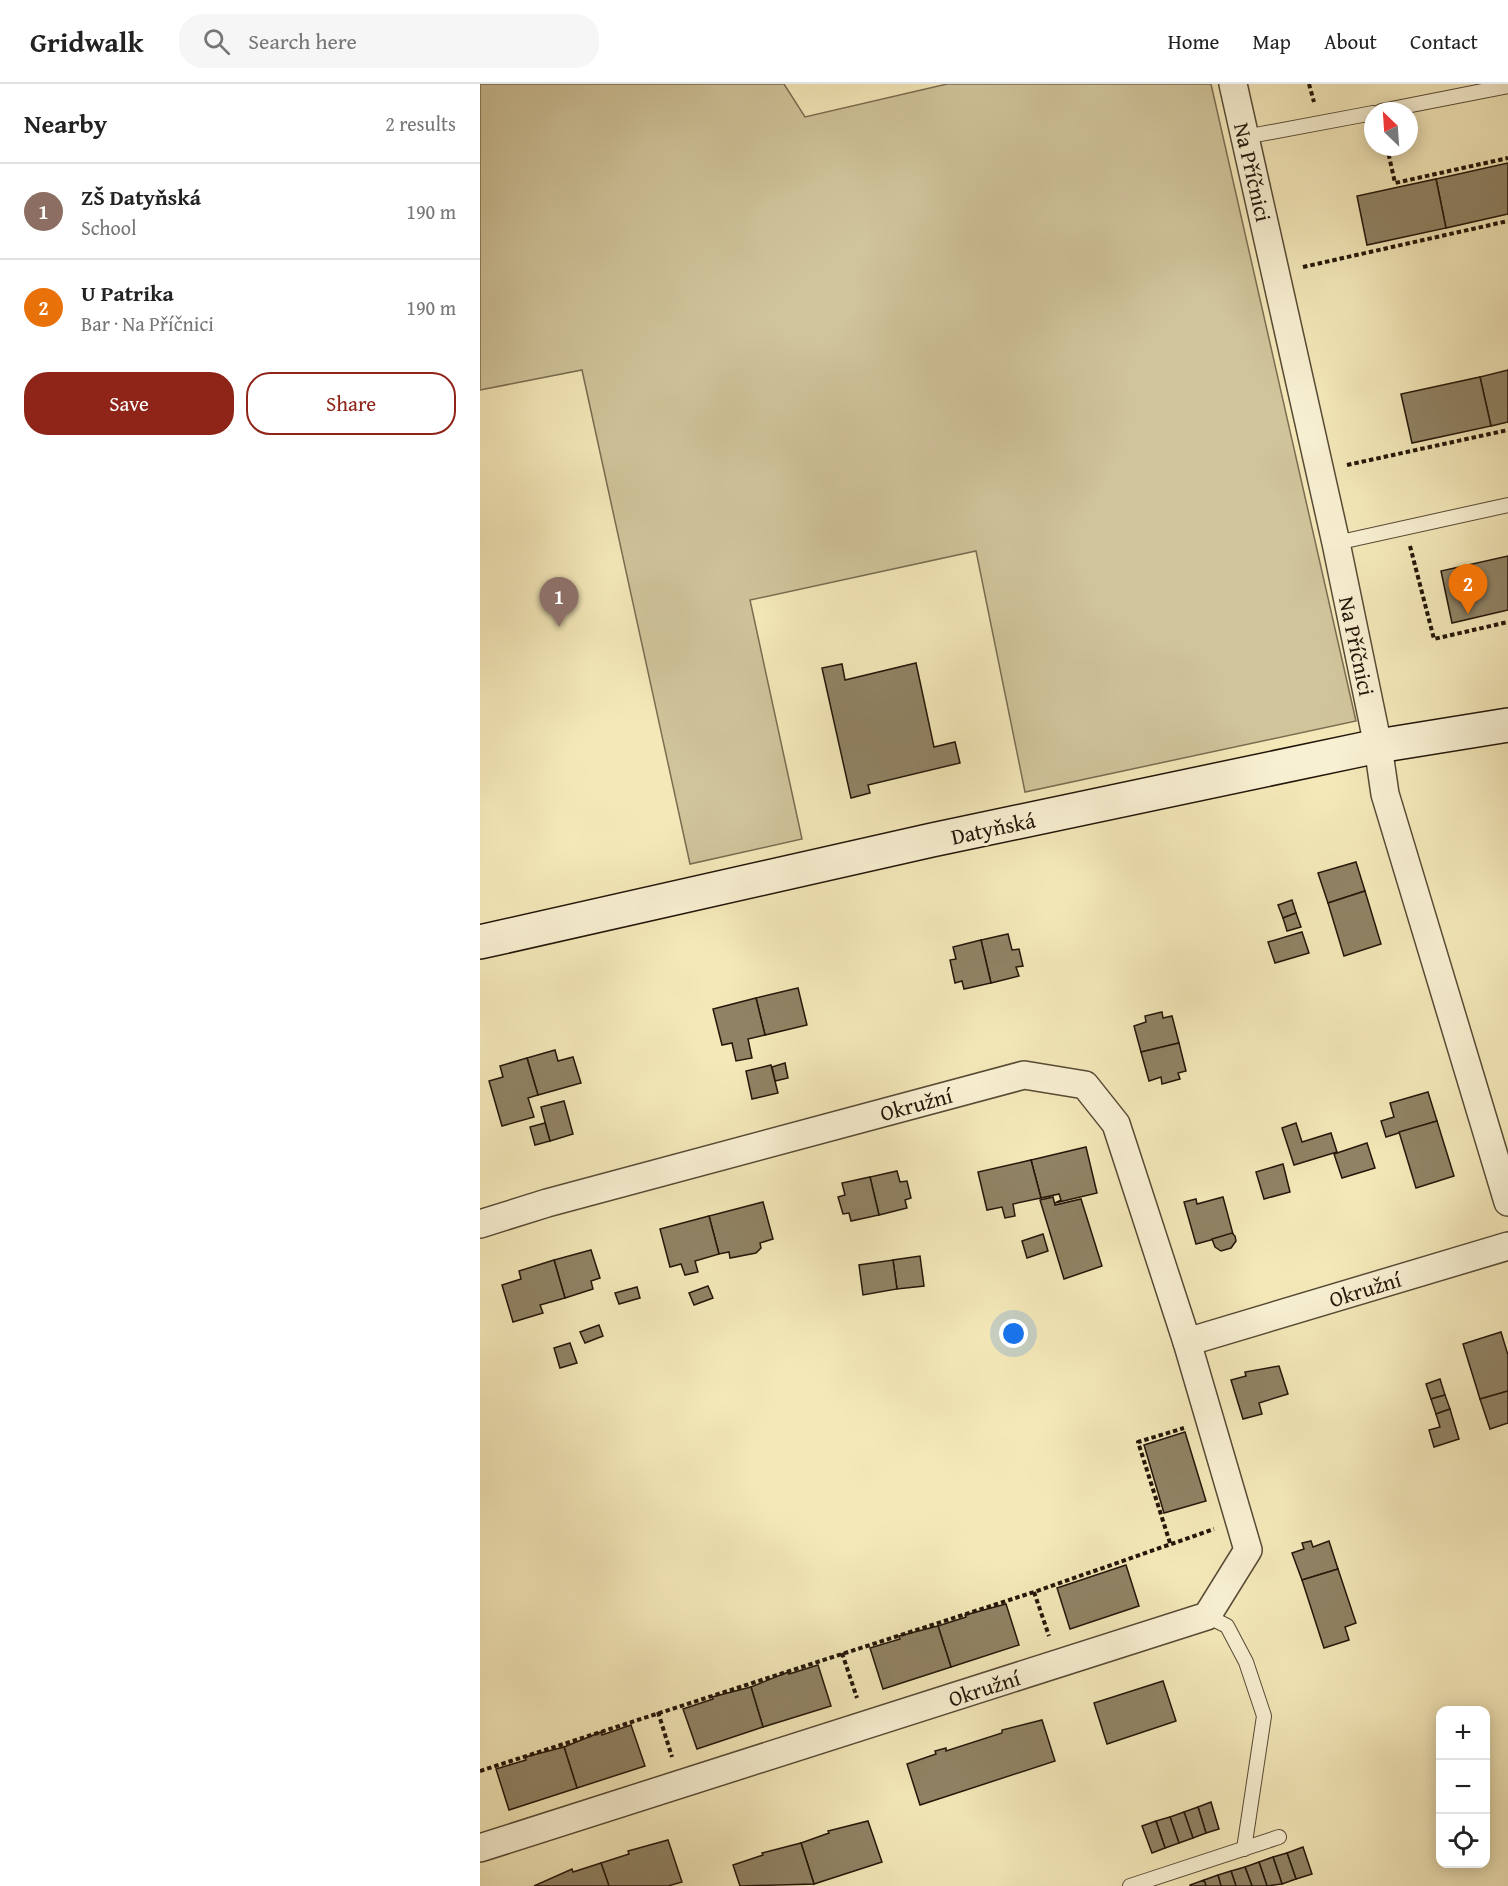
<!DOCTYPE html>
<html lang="en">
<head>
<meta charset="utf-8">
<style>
	body { margin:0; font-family:"Gentium Book Plus",serif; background:#f6f6f6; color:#222 }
	.controls { position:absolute; right:18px; bottom:18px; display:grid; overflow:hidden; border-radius:12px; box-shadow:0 3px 15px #0003 }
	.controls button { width:54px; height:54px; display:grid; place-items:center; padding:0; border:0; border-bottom:2px solid #e0e0e0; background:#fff; color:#222; font:30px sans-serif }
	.compass { position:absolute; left:884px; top:18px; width:54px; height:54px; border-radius:50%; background:#fff; box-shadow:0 3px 15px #0003; rotate:335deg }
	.you { position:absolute; left:534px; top:1250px; width:21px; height:21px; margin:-15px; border:4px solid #fff; border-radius:50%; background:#1a73e8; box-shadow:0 0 0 9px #1a73e833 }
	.badge { display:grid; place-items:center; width:39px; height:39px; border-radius:50%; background:#8f2418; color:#fff; font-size:20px; font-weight:700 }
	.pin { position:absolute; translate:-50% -50px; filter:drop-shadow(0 2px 3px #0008) }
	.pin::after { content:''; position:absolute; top:32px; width:21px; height:18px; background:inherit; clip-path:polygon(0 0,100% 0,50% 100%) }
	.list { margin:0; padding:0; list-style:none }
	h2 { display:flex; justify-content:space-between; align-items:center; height:78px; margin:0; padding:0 24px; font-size:26px }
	h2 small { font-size:20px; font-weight:400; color:#767676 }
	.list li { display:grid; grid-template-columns:39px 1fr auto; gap:18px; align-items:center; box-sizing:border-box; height:96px; padding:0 24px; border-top:2px solid #e0e0e0 }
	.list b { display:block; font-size:22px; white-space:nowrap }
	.list p { margin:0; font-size:20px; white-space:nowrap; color:#767676 }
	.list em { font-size:20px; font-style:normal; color:#767676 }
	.actions { display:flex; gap:12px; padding:18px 24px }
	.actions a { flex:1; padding:14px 0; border:2px solid #8f2418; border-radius:24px; text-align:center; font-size:21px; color:#8f2418 }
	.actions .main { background:#8f2418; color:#fff }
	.icon { flex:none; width:33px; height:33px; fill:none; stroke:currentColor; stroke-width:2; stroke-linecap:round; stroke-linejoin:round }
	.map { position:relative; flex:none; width:1028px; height:1802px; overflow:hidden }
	header { display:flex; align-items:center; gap:36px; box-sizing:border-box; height:84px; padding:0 30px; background:#fff; border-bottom:2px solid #e0e0e0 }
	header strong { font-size:28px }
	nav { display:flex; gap:33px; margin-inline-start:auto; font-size:21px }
	.search { width:420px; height:54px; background:#f6f6f6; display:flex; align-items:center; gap:15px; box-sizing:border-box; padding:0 21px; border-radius:24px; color:#767676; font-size:22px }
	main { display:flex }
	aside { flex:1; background:#fff }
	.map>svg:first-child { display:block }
	.green { fill:#d0c49b; stroke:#7a6d52; stroke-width:1.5 }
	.building { fill:#908365; stroke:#231609; stroke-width:1.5 }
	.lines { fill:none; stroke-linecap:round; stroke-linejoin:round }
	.service-casing { stroke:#574a35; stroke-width:16 }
	.minor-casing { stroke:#574a35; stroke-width:30 }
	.secondary-casing { stroke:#231609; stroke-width:36 }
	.path { stroke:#231609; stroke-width:4; stroke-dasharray:4.5 3; stroke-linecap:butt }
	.service { stroke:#f8f0d2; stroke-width:14 }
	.minor { stroke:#f8f0d2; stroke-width:27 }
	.secondary { stroke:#f8f0d2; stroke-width:33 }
	.labels { text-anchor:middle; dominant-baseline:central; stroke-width:6; stroke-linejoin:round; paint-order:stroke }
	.street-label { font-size:22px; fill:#231609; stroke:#f8f0d2 }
</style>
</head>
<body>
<header>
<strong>Gridwalk</strong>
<div class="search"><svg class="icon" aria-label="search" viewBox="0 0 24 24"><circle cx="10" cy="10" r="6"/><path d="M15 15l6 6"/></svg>Search here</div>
<nav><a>Home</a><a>Map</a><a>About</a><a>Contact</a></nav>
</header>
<main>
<aside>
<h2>Nearby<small>2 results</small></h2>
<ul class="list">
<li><span class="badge" style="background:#8d6e63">1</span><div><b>ZŠ Datyňská</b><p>School</p></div><em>190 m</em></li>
<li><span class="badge" style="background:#e8710a">2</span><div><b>U Patrika</b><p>Bar · Na Příčnici</p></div><em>190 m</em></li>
</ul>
<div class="actions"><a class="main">Save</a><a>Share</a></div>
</aside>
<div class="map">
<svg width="1028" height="1802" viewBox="0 0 1028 1802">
	<rect width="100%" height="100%" fill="#f4e8b9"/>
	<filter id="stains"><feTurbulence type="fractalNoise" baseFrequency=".00333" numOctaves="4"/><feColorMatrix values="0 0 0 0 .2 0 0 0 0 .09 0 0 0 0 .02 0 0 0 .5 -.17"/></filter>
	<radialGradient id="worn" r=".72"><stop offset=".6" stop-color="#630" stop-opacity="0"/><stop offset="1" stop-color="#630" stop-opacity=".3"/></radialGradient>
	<path class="green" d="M 0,0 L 304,0 L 325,33 L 467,0 L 731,0 L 876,637 L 545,708 L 496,467 L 270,516 L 322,755 L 210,780 L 102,286 L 0,306 Z"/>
	<g class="building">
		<path d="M 1028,79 L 1028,130 L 966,144 L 956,95 Z"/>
		<path d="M 956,95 L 966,144 L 887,161 L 877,112 Z"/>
		<path d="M 1028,286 L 1028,338 L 1011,342 L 1000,293 Z"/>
		<path d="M 1000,293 L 1011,342 L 932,359 L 921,310 Z"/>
		<path d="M 1028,472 L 1028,526 L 972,539 L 961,487 Z"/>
		<path d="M 436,579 L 454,663 L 475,658 L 480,679 L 388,701 L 390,709 L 371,714 L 342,584 L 362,580 L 365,596 Z"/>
		<path d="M 876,778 L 885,807 L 848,819 L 838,789 Z"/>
		<path d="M 885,807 L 901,860 L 864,872 L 848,819 Z"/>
		<path d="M 812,816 L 816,829 L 803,834 L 798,821 Z"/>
		<path d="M 816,829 L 821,843 L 807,847 L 803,834 Z"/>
		<path d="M 822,848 L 829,869 L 795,879 L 788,858 Z"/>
		<path d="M 528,850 L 532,866 L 539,865 L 543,882 L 536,883 L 539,892 L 511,899 L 501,856 Z"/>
		<path d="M 501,856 L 511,899 L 484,905 L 482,897 L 475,899 L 470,876 L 476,875 L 473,863 Z"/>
		<path d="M 318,904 L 327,941 L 285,951 L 276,914 Z"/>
		<path d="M 276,914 L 285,951 L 268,955 L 272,974 L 256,977 L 252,959 L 242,961 L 233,925 Z"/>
		<path d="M 682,928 L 683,934 L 692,932 L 699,959 L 661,968 L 654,942 L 666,938 L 665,932 Z"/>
		<path d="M 699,959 L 706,987 L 698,989 L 700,995 L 682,1000 L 681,993 L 669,997 L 661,968 Z"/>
		<path d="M 75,966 L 78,977 L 93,973 L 101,999 L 58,1011 L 47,974 Z"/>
		<path d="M 47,974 L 58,1011 L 48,1014 L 54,1033 L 22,1042 L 9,997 L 23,993 L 20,982 Z"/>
		<path d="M 305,979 L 308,994 L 295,997 L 292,983 Z"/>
		<path d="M 291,981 L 298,1009 L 272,1015 L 266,987 Z"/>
		<path d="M 948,1008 L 957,1037 L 906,1053 L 901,1037 L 914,1033 L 910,1019 Z"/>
		<path d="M 84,1017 L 93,1050 L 70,1057 L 61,1023 Z"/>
		<path d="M 957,1037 L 974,1092 L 936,1104 L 919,1048 Z"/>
		<path d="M 65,1039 L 70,1057 L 55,1061 L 50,1043 Z"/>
		<path d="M 816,1039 L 822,1058 L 851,1049 L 857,1068 L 814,1081 L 802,1044 Z"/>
		<path d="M 887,1059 L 895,1084 L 862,1094 L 854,1070 Z"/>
		<path d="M 606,1063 L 617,1109 L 575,1119 L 581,1116 L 579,1110 L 561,1114 L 551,1076 Z"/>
		<path d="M 551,1076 L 561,1114 L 533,1120 L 535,1132 L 525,1134 L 522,1123 L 507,1126 L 498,1088 Z"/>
		<path d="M 803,1080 L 810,1108 L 784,1115 L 776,1088 Z"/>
		<path d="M 417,1087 L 420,1098 L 427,1097 L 431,1114 L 425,1116 L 427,1124 L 399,1131 L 390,1093 Z"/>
		<path d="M 390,1093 L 399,1131 L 371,1137 L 369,1129 L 363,1130 L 358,1113 L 365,1111 L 362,1099 Z"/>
		<path d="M 573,1113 L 575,1121 L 601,1115 L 622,1182 L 584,1195 L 560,1116 Z"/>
		<path d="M 743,1113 L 753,1150 L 716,1160 L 704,1118 L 716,1115 L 717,1120 Z"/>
		<path d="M 283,1118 L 293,1155 L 280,1159 L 281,1164 L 276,1169 L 250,1174 L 249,1168 L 239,1170 L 229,1132 Z"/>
		<path d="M 229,1132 L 239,1170 L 215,1177 L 218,1188 L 205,1191 L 201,1180 L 190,1183 L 180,1145 Z"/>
		<path d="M 752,1149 L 755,1152 L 756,1157 L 751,1164 L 741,1167 L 735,1163 L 732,1155 Z"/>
		<path d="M 563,1150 L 568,1167 L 547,1174 L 542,1157 Z"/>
		<path d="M 111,1166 L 120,1194 L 111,1197 L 113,1205 L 85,1214 L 74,1176 Z"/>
		<path d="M 440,1172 L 444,1202 L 417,1205 L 413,1176 Z"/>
		<path d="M 74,1176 L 85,1214 L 60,1221 L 63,1229 L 33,1238 L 22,1201 L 41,1195 L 39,1187 Z"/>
		<path d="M 413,1176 L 417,1205 L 383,1211 L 379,1181 Z"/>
		<path d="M 228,1202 L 233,1214 L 214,1221 L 209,1209 Z"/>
		<path d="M 157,1203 L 160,1214 L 139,1220 L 135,1209 Z"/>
		<path d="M 119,1241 L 123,1252 L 105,1259 L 100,1248 Z"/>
		<path d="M 1021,1248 L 1028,1271 L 1028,1307 L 1000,1315 L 983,1260 Z"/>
		<path d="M 90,1259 L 97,1279 L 80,1284 L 74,1264 Z"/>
		<path d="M 799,1282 L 808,1310 L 779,1319 L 782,1330 L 763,1335 L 751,1296 L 766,1292 L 765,1288 Z"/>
		<path d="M 960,1295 L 965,1311 L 951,1315 L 946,1300 Z"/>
		<path d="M 1028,1307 L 1028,1339 L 1010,1345 L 1000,1315 Z"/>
		<path d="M 965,1311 L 970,1325 L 956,1330 L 951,1315 Z"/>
		<path d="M 970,1325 L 979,1355 L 954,1363 L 949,1346 L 960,1343 L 956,1330 Z"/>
		<path d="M 705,1348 L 726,1417 L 684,1429 L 664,1361 Z"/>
		<path d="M 831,1457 L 833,1463 L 849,1457 L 858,1485 L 822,1496 L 812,1469 L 824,1465 L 822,1459 Z"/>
		<path d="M 646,1481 L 659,1522 L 590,1545 L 577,1504 Z"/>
		<path d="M 858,1485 L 876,1539 L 865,1543 L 869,1556 L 844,1564 L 822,1496 Z"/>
		<path d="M 526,1520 L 539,1561 L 471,1583 L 458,1542 L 486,1533 L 485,1531 Z"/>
		<path d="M 458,1542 L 471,1583 L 403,1605 L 390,1564 L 420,1555 L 419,1552 Z"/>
		<path d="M 338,1581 L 351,1622 L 283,1643 L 271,1603 L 308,1588 L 309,1590 Z"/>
		<path d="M 683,1597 L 696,1637 L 627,1660 L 614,1619 Z"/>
		<path d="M 271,1603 L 283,1643 L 217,1665 L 203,1625 L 233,1615 L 232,1613 Z"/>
		<path d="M 562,1636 L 575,1677 L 440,1721 L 427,1680 L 456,1670 L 455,1667 L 466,1664 L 466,1667 L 522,1649 L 522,1646 Z"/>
		<path d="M 151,1641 L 165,1682 L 97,1704 L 84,1663 L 121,1648 L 122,1651 Z"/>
		<path d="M 84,1663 L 97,1704 L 29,1726 L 16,1685 L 46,1676 L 45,1673 Z"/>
		<path d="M 731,1718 L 739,1745 L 726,1749 L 718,1723 Z"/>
		<path d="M 718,1723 L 726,1749 L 713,1754 L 704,1728 Z"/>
		<path d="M 704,1728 L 713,1754 L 699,1759 L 690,1733 Z"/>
		<path d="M 690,1733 L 699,1759 L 685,1764 L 676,1737 Z"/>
		<path d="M 388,1737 L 402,1778 L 334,1800 L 321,1759 L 349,1749 L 348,1747 Z"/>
		<path d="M 676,1737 L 685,1764 L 672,1769 L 662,1742 Z"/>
		<path d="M 188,1756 L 202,1798 L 188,1802 L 129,1802 L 121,1779 L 149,1770 L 148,1767 Z"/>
		<path d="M 321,1759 L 334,1800 L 260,1802 L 253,1781 L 283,1771 L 282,1769 Z"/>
		<path d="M 823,1763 L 832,1790 L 816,1795 L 807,1769 Z"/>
		<path d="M 807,1769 L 816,1795 L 802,1800 L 793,1773 Z"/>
		<path d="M 793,1773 L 802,1800 L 787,1802 L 779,1778 Z"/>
		<path d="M 779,1778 L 787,1802 L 772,1802 L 765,1783 Z"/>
		<path d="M 121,1779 L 129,1802 L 54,1802 L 92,1785 L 93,1788 Z"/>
		<path d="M 765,1783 L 772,1802 L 756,1802 L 751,1787 Z"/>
		<path d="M 751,1787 L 756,1802 L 741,1802 L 738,1791 Z"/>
		<path d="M 738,1791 L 741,1802 L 726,1802 L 724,1796 Z"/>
		<path d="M 724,1796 L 726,1802 L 710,1802 L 710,1801 Z"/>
	</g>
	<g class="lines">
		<g class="service-casing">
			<g id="service">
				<path d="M 901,27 L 1028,2"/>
				<path d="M 765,53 L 893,29"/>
				<path d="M 856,459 L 1028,421"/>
				<path d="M 727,1532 L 747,1542 L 766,1578 L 784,1632 L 764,1765"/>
				<path d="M 650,1802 L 799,1753"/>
			</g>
		</g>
		<g class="minor-casing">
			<g id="minor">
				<path d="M 753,0 L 856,459 L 898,662 L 905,710 L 1028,1118"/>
				<path d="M 0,1140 L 67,1119 L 544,991 L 605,1001 L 636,1040 L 707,1258 L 768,1466 L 727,1532 L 0,1764"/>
				<path d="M 707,1258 L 1028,1162"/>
			</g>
		</g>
		<g class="secondary-casing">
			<path id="secondary" d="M 0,858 L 452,756 L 898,662 L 1028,641"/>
		</g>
		<g class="path">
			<path d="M 829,0 L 834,18"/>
			<path d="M 907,63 L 915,99 L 1028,74"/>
			<path d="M 823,183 L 1028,137"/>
			<path d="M 867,381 L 1028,346"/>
			<path d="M 930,462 L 954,555 L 1028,538"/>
			<path d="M 690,1459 L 658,1358 L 704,1344"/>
			<path d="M 554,1508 L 569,1552"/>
			<path d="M 362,1569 L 377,1614"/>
			<path d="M 178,1628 L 192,1673"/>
			<path d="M 0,1687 L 554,1508 L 734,1445"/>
		</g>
		<use href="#service" class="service"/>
		<use href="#minor" class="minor"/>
		<use href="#secondary" class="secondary"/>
	</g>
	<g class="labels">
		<g class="street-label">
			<text transform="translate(773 88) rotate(77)">Na Příčnici</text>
			<text transform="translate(877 562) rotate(78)">Na Příčnici</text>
			<text transform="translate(513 744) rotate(-12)">Datyňská</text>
			<text transform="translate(436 1020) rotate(-15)">Okružní</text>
			<text transform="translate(885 1205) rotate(-17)">Okružní</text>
			<text transform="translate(504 1604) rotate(-18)">Okružní</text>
		</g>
	</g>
	<rect width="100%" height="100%" filter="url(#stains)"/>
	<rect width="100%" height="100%" fill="url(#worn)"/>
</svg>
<div class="controls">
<button>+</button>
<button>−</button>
<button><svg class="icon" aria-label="locate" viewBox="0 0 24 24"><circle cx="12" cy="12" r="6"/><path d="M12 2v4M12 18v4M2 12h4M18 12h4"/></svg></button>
</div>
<svg class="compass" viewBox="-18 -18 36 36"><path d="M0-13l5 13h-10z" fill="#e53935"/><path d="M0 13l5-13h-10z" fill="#767676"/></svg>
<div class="you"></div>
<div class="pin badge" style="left:79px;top:543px;background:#8d6e63">1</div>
<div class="pin badge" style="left:988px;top:530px;background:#e8710a">2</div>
</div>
</main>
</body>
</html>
